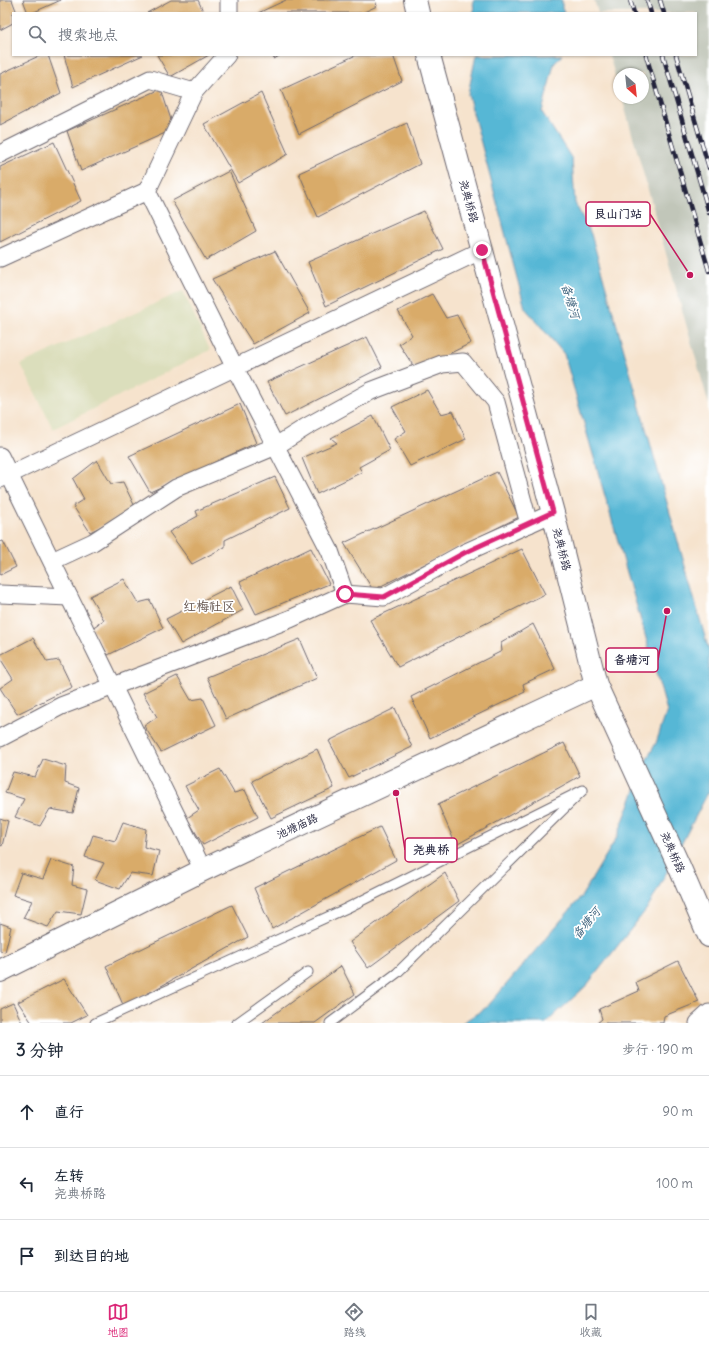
<!DOCTYPE html>
<html lang="zh">
<head>
<meta charset="utf-8">
<style>
	body { margin:0; font-family:Delius,"LXGW WenKai TC",sans-serif; background:#f2f2f3; color:#1f2937 }
	.compass { position:absolute; left:613px; top:68px; width:36px; height:36px; border-radius:50%; background:#fff; box-shadow:0 1px 3px #0004; rotate:153deg }
	.stop { position:absolute; width:12px; height:12px; margin:-9px; border:3px solid #db2777; border-radius:50%; background:#fff }
	.stop.end { background:#db2777; border-color:#fff; box-shadow:0 1px 4px #0008 }
	.list { margin:0; padding:0; list-style:none }
	h2 { display:flex; justify-content:space-between; align-items:center; height:52px; margin:0; padding:0 16px; font-size:17px }
	h2 small { font-size:13px; font-weight:400; color:#747a83 }
	.list li { display:grid; grid-template-columns:26px 1fr auto; gap:12px; align-items:center; box-sizing:border-box; height:72px; padding:0 16px; border-top:1px solid #e0e1e3 }
	.list b { display:block; font-size:15px; white-space:nowrap }
	.list p { margin:0; font-size:13px; white-space:nowrap; color:#747a83 }
	.list em { font-size:13px; font-style:normal; color:#747a83 }
	.icon { flex:none; width:22px; height:22px; fill:none; stroke:currentColor; stroke-width:2; stroke-linecap:round; stroke-linejoin:round }
	.map { position:relative; flex:none; width:709px; height:1023px; overflow:hidden }
	.search { position:absolute; background:#fff; box-shadow:0 1px 3px #0004; left:12px; right:12px; top:12px; height:44px; display:flex; align-items:center; gap:10px; box-sizing:border-box; padding:0 14px; border-radius:0px; color:#747a83; font-size:15px }
	.sheet { height:268px; background:#fff }
	nav { display:flex; justify-content:space-around; align-items:center; box-sizing:border-box; height:56px; border-top:1px solid #e0e1e3; background:#fff; font-size:11px; color:#747a83 }
	nav a { display:grid; justify-items:center; gap:2px }
	nav .on { color:#db2777 }
	.map>svg:first-child { display:block }
	.built { fill:#dbdebc }
	.industrial { fill:#c1c6b9 }
	.water { fill:#56b7d5; stroke:#3c6c88 }
	.building { fill:#d9ab69 }
	.lines { fill:none; stroke-linecap:round; stroke-linejoin:round }
	.lane-casing { stroke:#6c666e; stroke-width:11 }
	.street-casing { stroke:#6c666e; stroke-width:19 }
	.secondary-casing { stroke:#6c666e; stroke-width:24 }
	.lane { stroke:#fff; stroke-width:9 }
	.street { stroke:#fff; stroke-width:17 }
	.secondary { stroke:#fff; stroke-width:22 }
	.rail-casing { stroke:#22223b; stroke-width:4.5 }
	.rail { stroke:#fff; stroke-width:3; stroke-dasharray:9; stroke-linecap:butt }
	.route { stroke:#db2777; stroke-width:5 }
	.labels { text-anchor:middle; dominant-baseline:central; stroke-width:3.5; stroke-linejoin:round; paint-order:stroke }
	.street-label { font-size:11px; fill:#22223b; stroke:#fff }
	.water-label { font-size:12px; font-style:italic; fill:#375e79; stroke:#fff }
	.quarter-label { font-size:13px; fill:#62524b; stroke:#fff }
	.leader { fill:none; stroke:#c2185b; stroke-width:1.5 }
	.callout-dot { fill:#c2185b; stroke:#fff; stroke-width:1.5 }
	.callout { fill:#fff; stroke:#c2185b; stroke-width:1.5 }
	.callout-label { font-size:12px; text-anchor:middle; font-weight:bold; fill:#22223b }
</style>
</head>
<body>
<div class="map">
<svg width="709" height="1023" viewBox="0 0 709 1023">
	<rect width="100%" height="100%" fill="#fff"/>
	<filter id="ink" filterUnits="userSpaceOnUse"><feTurbulence type="fractalNoise" baseFrequency=".025" numOctaves="2"/><feDisplacementMap in="SourceGraphic" scale="8" xChannelSelector="R" yChannelSelector="G"/><feConvolveMatrix kernelMatrix="1 2 1 2 8 2 1 2 1" color-interpolation-filters="sRGB"/></filter>
	<filter id="wash" filterUnits="userSpaceOnUse"><feTurbulence type="fractalNoise" baseFrequency=".012" numOctaves="4" result="noise"/><feDisplacementMap in="SourceGraphic" scale="16" xChannelSelector="R" yChannelSelector="G"/><feGaussianBlur stdDeviation="0.9" result="paint"/><feColorMatrix in="noise" values="0 0 0 0 0 0 0 0 0 0 0 0 0 0 0 0 0 1.4 0 .05"/><feComposite in="paint" operator="in"/></filter>
	<g filter="url(#wash)">
		<rect width="100%" height="100%" fill="#f6e3cd"/>
		<path class="built" d="M 183,291 L 210,350 L 53,429 L 21,364 Z"/>
		<path class="industrial" d="M 594,0 L 709,0 L 709,405 L 622,98 L 643,98 L 643,74 L 619,74 L 619,89 L 609,55 L 696,55 L 696,13 L 598,13 Z"/>
		<g class="water">
			<path d="M 473,0 L 562,0 L 562,9 L 565,13 L 474,13 Z"/>
			<path d="M 476,55 L 562,55 L 554,64 L 542,112 L 572,159 L 575,203 L 591,234 L 709,651 L 709,791 L 649,906 L 587,985 L 546,1023 L 462,1023 L 487,1007 L 581,897 L 617,837 L 647,759 L 656,743 L 667,711 L 564,354 L 525,308 L 468,94 Z"/>
		</g>
		<g id="blocks">
			<g class="building">
				<path d="M 0,0 L 12,0 L 17,13 L 13,13 L 13,23 L 0,30 Z"/>
				<path d="M 23,0 L 61,0 L 32,13 L 28,13 Z"/>
				<path d="M 171,0 L 198,0 L 204,13 L 147,13 Z"/>
				<path d="M 286,0 L 375,0 L 377,6 L 362,13 L 258,13 Z"/>
				<path d="M 41,55 L 48,55 L 61,93 L 0,125 L 0,74 Z"/>
				<path d="M 64,55 L 143,55 L 73,87 Z"/>
				<path d="M 157,55 L 209,55 L 170,77 Z"/>
				<path d="M 272,55 L 281,55 L 274,59 Z"/>
				<path d="M 356,55 L 393,55 L 402,81 L 299,134 L 281,90 Z"/>
				<path d="M 161,89 L 174,129 L 81,171 L 67,131 Z"/>
				<path d="M 261,93 L 288,154 L 238,183 L 204,124 Z"/>
				<path d="M 407,123 L 420,164 L 318,217 L 299,173 Z"/>
				<path d="M 54,142 L 81,201 L 0,242 L 0,167 Z"/>
				<path d="M 229,171 L 256,231 L 206,260 L 172,201 Z"/>
				<path d="M 424,211 L 443,249 L 326,306 L 308,262 Z"/>
				<path d="M 275,251 L 310,313 L 253,344 L 212,279 Z"/>
				<path d="M 432,294 L 446,318 L 457,315 L 471,343 L 416,370 L 399,344 L 412,335 L 398,311 Z"/>
				<path d="M 367,337 L 382,367 L 285,416 L 267,382 Z"/>
				<path d="M 427,390 L 441,414 L 453,411 L 466,439 L 410,466 L 394,439 L 406,431 L 392,407 Z"/>
				<path d="M 240,404 L 256,443 L 150,492 L 129,456 Z"/>
				<path d="M 373,416 L 390,450 L 359,467 L 362,472 L 317,494 L 302,458 L 337,443 L 331,438 Z"/>
				<path d="M 97,460 L 111,484 L 123,482 L 136,509 L 90,532 L 73,506 L 84,499 L 73,479 Z"/>
				<path d="M 497,472 L 519,517 L 373,590 L 344,543 Z"/>
				<path d="M 275,477 L 290,508 L 225,540 L 225,547 L 192,564 L 169,532 L 198,516 L 196,511 Z"/>
				<path d="M 3,541 L 16,567 L 0,575 L 0,542 Z"/>
				<path d="M 311,548 L 329,584 L 256,614 L 240,582 Z"/>
				<path d="M 522,549 L 545,594 L 398,667 L 370,620 Z"/>
				<path d="M 124,579 L 138,603 L 150,600 L 163,628 L 108,655 L 92,628 L 104,620 L 90,596 Z"/>
				<path d="M 231,586 L 243,610 L 181,644 L 166,619 Z"/>
				<path d="M 533,624 L 555,669 L 523,684 L 525,692 L 430,738 L 411,697 L 502,651 L 501,643 Z"/>
				<path d="M 33,638 L 47,662 L 59,660 L 72,687 L 17,714 L 0,688 L 13,679 L 0,658 L 0,655 Z"/>
				<path d="M 300,639 L 317,678 L 226,719 L 207,677 Z"/>
				<path d="M 177,676 L 191,700 L 203,698 L 216,725 L 161,752 L 144,726 L 157,717 L 143,693 Z"/>
				<path d="M 395,708 L 412,747 L 349,778 L 329,741 Z"/>
				<path d="M 564,743 L 580,776 L 456,845 L 438,804 Z"/>
				<path d="M 317,749 L 334,788 L 271,818 L 252,781 Z"/>
				<path d="M 43,759 L 66,766 L 65,783 L 79,788 L 73,813 L 50,809 L 40,826 L 15,817 L 24,799 L 5,793 L 13,772 L 35,777 Z"/>
				<path d="M 220,769 L 234,793 L 245,790 L 258,817 L 203,845 L 187,818 L 199,810 L 185,786 Z"/>
				<path d="M 0,818 L 8,821 L 2,846 L 0,845 Z"/>
				<path d="M 123,822 L 146,829 L 144,847 L 159,851 L 153,876 L 130,873 L 120,889 L 95,880 L 104,863 L 85,857 L 93,835 L 115,841 Z"/>
				<path d="M 380,827 L 396,860 L 272,929 L 254,888 Z"/>
				<path d="M 51,860 L 74,867 L 72,885 L 87,889 L 81,914 L 58,911 L 48,927 L 23,918 L 32,901 L 13,895 L 21,873 L 43,879 Z"/>
				<path d="M 445,873 L 459,901 L 368,968 L 350,942 Z"/>
				<path d="M 232,905 L 248,937 L 124,1007 L 106,966 Z"/>
				<path d="M 0,923 L 11,927 L 5,952 L 0,951 Z"/>
				<path d="M 678,961 L 699,1002 L 664,1016 L 663,1023 L 597,1023 L 602,1019 L 599,1009 L 639,991 L 636,982 Z"/>
				<path d="M 341,966 L 355,994 L 315,1023 L 262,1023 Z"/>
				<path d="M 64,979 L 87,1015 L 71,1023 L 32,1023 L 18,1002 Z"/>
				<path d="M 13,1003 L 22,1023 L 0,1023 L 0,1009 Z"/>
			</g>
		</g>
	</g>
	<g filter="url(#ink)">
		<use href="#blocks" fill-opacity="0" stroke="#6c666e" stroke-width="1"/>
		<g class="lines">
			<g class="lane-casing">
				<g id="lane">
					<path d="M 95,1023 L 347,908 L 583,790 L 397,973 L 330,1023"/>
					<path d="M 237,1023 L 308,972"/>
				</g>
			</g>
			<g class="street-casing">
				<g id="street">
					<path d="M 229,0 L 229,13"/>
					<path d="M 0,154 L 150,79 L 194,92"/>
					<path d="M 147,191 L 194,92 L 227,55"/>
					<path d="M 0,258 L 147,191 L 235,368 L 330,551 L 345,594 L 290,619 L 61,706 L 0,738"/>
					<path d="M 0,456 L 203,870"/>
					<path d="M 0,479 L 482,250"/>
					<path d="M 52,561 L 93,542 L 176,488 L 276,446 L 306,427 L 371,391 L 442,364 L 463,362 L 496,402 L 529,524"/>
					<path d="M 0,594 L 69,597"/>
					<path d="M 345,594 L 384,597 L 464,553 L 553,513"/>
					<path d="M 698,1023 L 709,1013"/>
				</g>
			</g>
			<g class="secondary-casing">
				<g id="secondary">
					<path d="M 415,0 L 418,13"/>
					<path d="M 429,55 L 553,513 L 596,685 L 679,866 L 709,936"/>
					<path d="M 0,971 L 203,870 L 596,685"/>
				</g>
			</g>
			<use href="#lane" class="lane"/>
			<use href="#street" class="street"/>
			<use href="#secondary" class="secondary"/>
			<g class="rail-casing">
				<g id="rail">
					<path d="M 630,0 L 634,13"/>
					<path d="M 647,0 L 651,13"/>
					<path d="M 660,0 L 664,13"/>
					<path d="M 646,55 L 709,271"/>
					<path d="M 663,55 L 709,213"/>
					<path d="M 676,55 L 709,168"/>
				</g>
			</g>
			<use href="#rail" class="rail"/>
		</g>
	</g>
	<g class="lines" filter="url(#ink)">
		<path class="route" d="M 345,594 L 384,597 L 464,553 L 553,512 L 482,250"/>
	</g>
	<g class="labels">
		<g class="street-label">
			<text transform="translate(469 201) rotate(75)">尧典桥路</text>
			<text transform="translate(562 549) rotate(76)">尧典桥路</text>
			<text transform="translate(297 826) rotate(-25)">池塘庙路</text>
			<text transform="translate(673 852) rotate(66)">尧典桥路</text>
		</g>
		<g class="water-label">
			<text transform="translate(571 301) rotate(73)">备塘河</text>
			<text transform="translate(586 923) rotate(-50)">备塘河</text>
		</g>
		<g class="quarter-label">
			<text x="209" y="606">红梅社区</text>
		</g>
	</g>
	<path class="leader" d="M690 275L650 214M667 611L658 660M396 793L405 850"/>
	<g class="callout-dot">
		<circle cx="690" cy="275" r="4"/>
		<circle cx="667" cy="611" r="4"/>
		<circle cx="396" cy="793" r="4"/>
	</g>
	<g class="callout">
		<rect x="586" y="202" width="64" height="24" rx="4"/>
		<rect x="606" y="648" width="52" height="24" rx="4"/>
		<rect x="405" y="838" width="52" height="24" rx="4"/>
	</g>
	<g class="callout-label">
		<text x="618" y="218">艮山门站</text>
		<text x="632" y="664">备塘河</text>
		<text x="431" y="854">尧典桥</text>
	</g>
</svg>
<svg class="compass" viewBox="-18 -18 36 36"><path d="M0-13l5 13h-10z" fill="#e53935"/><path d="M0 13l5-13h-10z" fill="#747a83"/></svg>
<div class="stop" style="left:345px;top:594px"></div>
<div class="stop end" style="left:482px;top:250px"></div>
<div class="search"><svg class="icon" aria-label="search" viewBox="0 0 24 24"><circle cx="10" cy="10" r="6"/><path d="M15 15l6 6"/></svg>搜索地点</div>
</div>
<section class="sheet">
<h2>3 分钟<small>步行 · 190 m</small></h2>
<ul class="list">
<li><svg class="icon" aria-label="ahead" viewBox="0 0 24 24"><path d="M12 20V5M6 11l6-6 6 6"/></svg><div><b>直行</b></div><em>90 m</em></li>
<li><svg class="icon" aria-label="left" viewBox="0 0 24 24"><path d="M17 20v-9H6M10 6l-5 5 5 5"/></svg><div><b>左转</b><p>尧典桥路</p></div><em>100 m</em></li>
<li><svg class="icon" aria-label="arrive" viewBox="0 0 24 24"><path d="M6 21V4h12l-3 4 3 4H6"/></svg><div><b>到达目的地</b></div></li>
</ul>
</section>
<nav>
<a class="on"><svg class="icon" aria-label="map" viewBox="0 0 24 24"><path d="M3 6l6-2 6 2 6-2v14l-6 2-6-2-6 2zM9 4v14M15 6v14"/></svg>地图</a>
<a><svg class="icon" aria-label="directions" viewBox="0 0 24 24"><path d="M12 3l9 9-9 9-9-9zM9 14v-3h6M13 9l2 2-2 2"/></svg>路线</a>
<a><svg class="icon" aria-label="saved" viewBox="0 0 24 24"><path d="M7 4h10v16l-5-4-5 4z"/></svg>收藏</a>
</nav>
</body>
</html>
